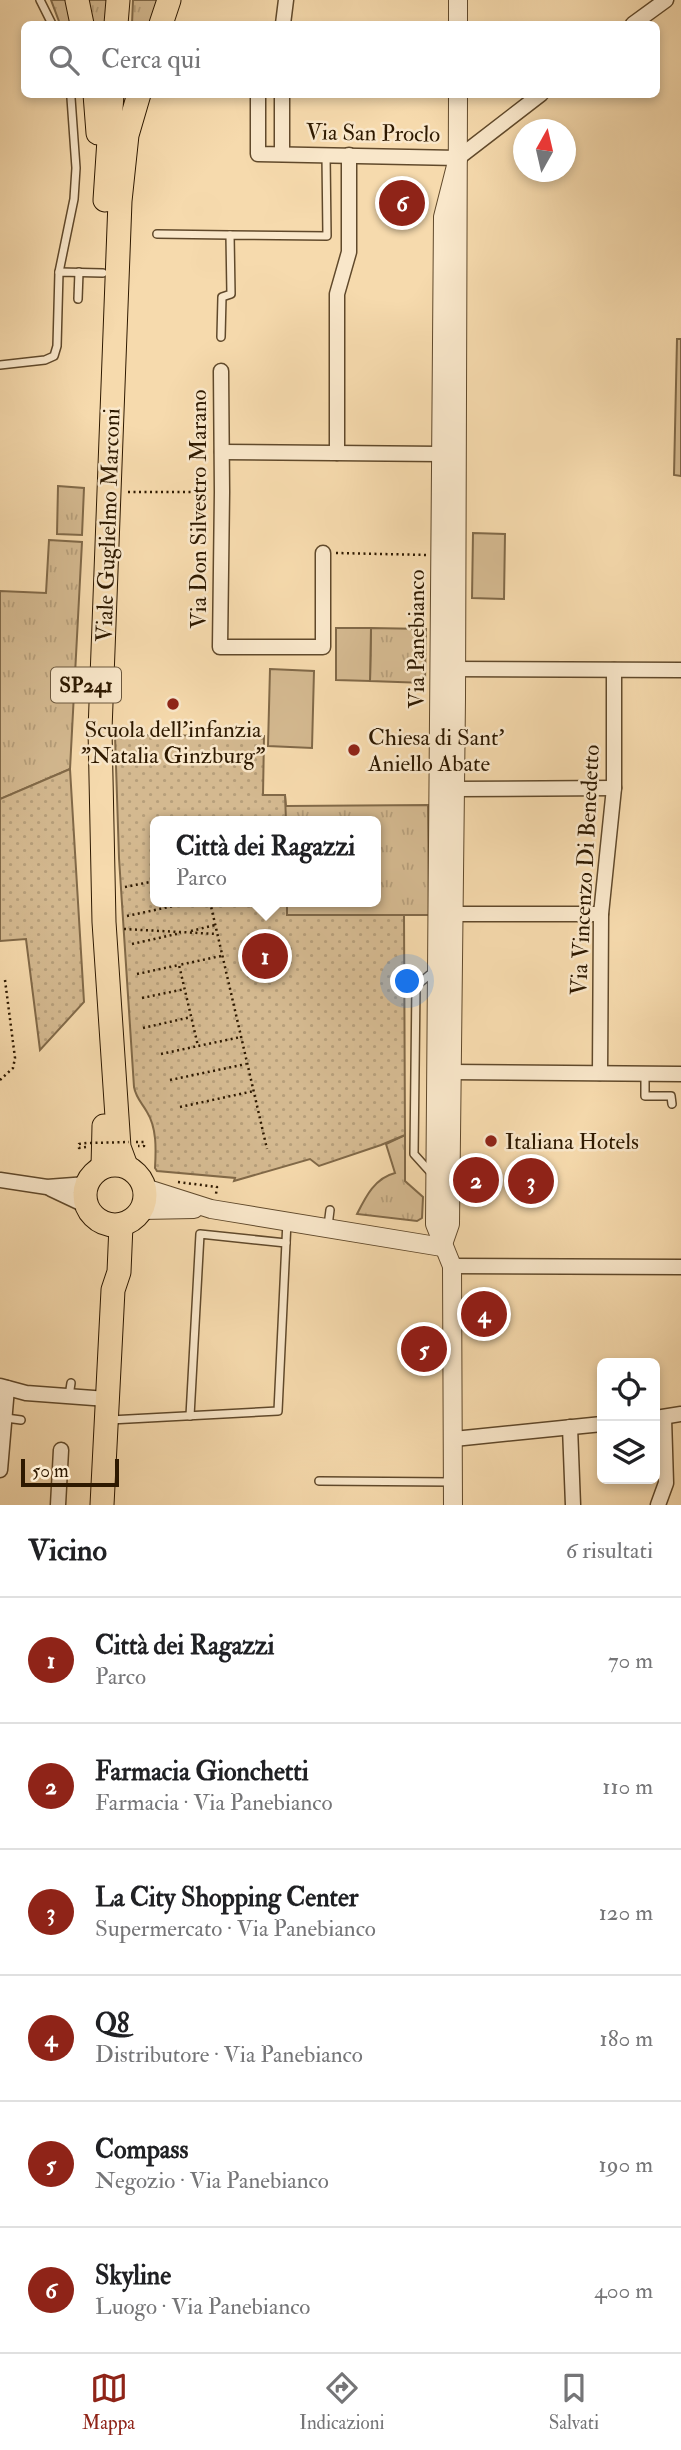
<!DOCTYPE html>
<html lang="it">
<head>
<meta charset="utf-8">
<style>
	body { margin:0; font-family:"IM FELL Double Pica",serif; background:#f6f6f6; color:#202124 }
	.controls { position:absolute; right:21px; bottom:21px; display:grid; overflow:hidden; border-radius:10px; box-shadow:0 4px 10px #0003 }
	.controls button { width:63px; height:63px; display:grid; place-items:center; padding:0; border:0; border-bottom:2px solid #e0e0e0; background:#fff; color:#202124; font:35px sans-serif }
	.compass { position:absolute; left:513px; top:119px; width:63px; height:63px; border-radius:50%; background:#fff; box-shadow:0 4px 10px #0003; rotate:8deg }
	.scale { position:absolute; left:21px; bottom:18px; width:98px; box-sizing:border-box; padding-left:7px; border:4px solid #2e1900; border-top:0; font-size:19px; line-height:24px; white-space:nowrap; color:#2e1900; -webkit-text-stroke:5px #f9e7ca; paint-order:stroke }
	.you { position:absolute; left:408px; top:982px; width:24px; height:24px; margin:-18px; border:5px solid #fff; border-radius:50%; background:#1a73e8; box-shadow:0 0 0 10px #1a73e833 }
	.badge { display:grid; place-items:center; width:46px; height:46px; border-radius:50%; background:#8f2418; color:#fff; font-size:23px; font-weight:700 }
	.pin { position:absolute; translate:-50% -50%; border:4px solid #fff; box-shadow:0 2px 7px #0006 }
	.popup { position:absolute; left:150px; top:816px; width:231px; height:91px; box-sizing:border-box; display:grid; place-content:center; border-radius:10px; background:#fff; filter:drop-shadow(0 2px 5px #0005); font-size:23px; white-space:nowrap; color:#757577 }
	.popup b { font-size:26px; color:#202124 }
	.popup::after { content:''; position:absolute; left:50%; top:100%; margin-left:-14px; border:14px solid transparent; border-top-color:#fff }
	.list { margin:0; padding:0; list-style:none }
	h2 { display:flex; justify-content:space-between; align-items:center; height:91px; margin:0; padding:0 28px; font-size:30px }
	h2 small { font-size:23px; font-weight:400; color:#757577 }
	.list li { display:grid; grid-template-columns:46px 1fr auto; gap:21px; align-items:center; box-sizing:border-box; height:126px; padding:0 28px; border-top:2px solid #e0e0e0 }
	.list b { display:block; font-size:26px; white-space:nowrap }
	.list p { margin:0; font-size:23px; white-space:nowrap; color:#757577 }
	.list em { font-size:23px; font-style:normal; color:#757577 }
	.icon { flex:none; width:38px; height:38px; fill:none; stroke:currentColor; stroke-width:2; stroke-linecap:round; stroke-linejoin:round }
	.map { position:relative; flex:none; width:681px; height:1505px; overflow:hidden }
	.search { position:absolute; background:#fff; box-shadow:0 4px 10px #0003; left:21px; right:21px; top:21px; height:77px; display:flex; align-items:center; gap:18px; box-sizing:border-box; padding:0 24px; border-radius:10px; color:#757577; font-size:26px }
	.sheet { height:847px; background:#fff }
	nav { display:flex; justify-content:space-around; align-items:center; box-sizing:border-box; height:98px; border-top:2px solid #e0e0e0; background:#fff; font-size:19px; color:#757577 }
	nav a { display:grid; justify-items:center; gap:4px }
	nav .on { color:#8f2418 }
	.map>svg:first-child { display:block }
	.grass { fill:url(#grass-tufts); stroke:#816948; stroke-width:2 }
	.park { fill:url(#park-dots); stroke:#816948; stroke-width:2 }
	.pitch { fill:#d4b990; stroke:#816948; stroke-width:2 }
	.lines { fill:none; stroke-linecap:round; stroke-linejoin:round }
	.service-casing { stroke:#60492b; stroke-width:10 }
	.minor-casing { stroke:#60492b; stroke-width:17 }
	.tertiary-casing { stroke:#60492b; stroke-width:20 }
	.primary-casing { stroke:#2e1900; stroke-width:25 }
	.path { stroke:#2e1900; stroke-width:2.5; stroke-dasharray:2 3.5; stroke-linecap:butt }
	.service { stroke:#f9e7ca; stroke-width:7 }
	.minor { stroke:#f9e7ca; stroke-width:14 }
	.tertiary { stroke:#f9e7ca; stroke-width:18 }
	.primary { stroke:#f6daad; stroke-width:23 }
	.path-bridge { stroke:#2e1900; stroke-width:2.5; stroke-dasharray:2 3.5; stroke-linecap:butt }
	.poi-dot { fill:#8f2418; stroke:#f9e7ca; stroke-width:2.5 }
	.labels { text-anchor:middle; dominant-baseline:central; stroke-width:5; stroke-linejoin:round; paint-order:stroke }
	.shield { fill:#f9e7ca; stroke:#6b573d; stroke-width:2 }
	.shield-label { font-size:21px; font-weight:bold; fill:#2e1900 }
	.street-label { font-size:23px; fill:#2e1900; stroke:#f9e7ca }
	.poi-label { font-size:23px; fill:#2e1900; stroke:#f9e7ca; text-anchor:start }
</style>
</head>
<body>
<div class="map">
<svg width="681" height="1505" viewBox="0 0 681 1505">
	<defs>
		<pattern id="grass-tufts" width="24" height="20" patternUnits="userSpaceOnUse" patternTransform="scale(1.75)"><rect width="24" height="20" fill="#d4b990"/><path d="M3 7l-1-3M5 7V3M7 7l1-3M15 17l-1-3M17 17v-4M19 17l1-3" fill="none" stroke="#b69e7a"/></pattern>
		<pattern id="park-dots" width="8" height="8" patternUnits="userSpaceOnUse" patternTransform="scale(1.75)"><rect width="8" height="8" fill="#d4b990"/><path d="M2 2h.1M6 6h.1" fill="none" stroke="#b69e7a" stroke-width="1.8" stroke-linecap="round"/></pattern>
	</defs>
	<rect width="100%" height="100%" fill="#f6daad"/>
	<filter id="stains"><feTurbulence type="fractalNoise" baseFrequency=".00286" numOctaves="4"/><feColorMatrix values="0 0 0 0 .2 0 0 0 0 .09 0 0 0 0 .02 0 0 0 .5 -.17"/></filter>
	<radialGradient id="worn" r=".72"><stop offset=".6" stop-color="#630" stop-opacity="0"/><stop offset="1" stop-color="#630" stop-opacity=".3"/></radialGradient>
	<g class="grass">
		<path d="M 51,0 L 68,0 L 74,24 L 60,24 Z"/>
		<path d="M 84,0 L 110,0 L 109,24 L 90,24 Z"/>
		<path d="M 133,0 L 161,0 L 153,24 L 132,24 Z"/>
		<path d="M 58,486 L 84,488 L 82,535 L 57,534 Z"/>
		<path d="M 49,540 L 82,542 L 70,769 L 0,799 L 0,591 L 46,593 Z"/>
		<path d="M 371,628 L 426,629 L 425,683 L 370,681 Z"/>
		<path d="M 236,795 L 285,795 L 286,806 L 428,805 L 429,915 L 343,915 L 341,928 L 224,902 L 375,902 L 375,821 L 242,821 Z"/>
		<path d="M 405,1135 L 405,1181 L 423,1197 L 422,1218 L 417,1221 L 357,1214 C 366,1196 375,1178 395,1173 L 386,1144 Z"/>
	</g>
	<g class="park">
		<path d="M 115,735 L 264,736 L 263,795 L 285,795 L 286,821 L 155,821 L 155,902 L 287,902 L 287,915 L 404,915 L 405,1135 L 381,1145 L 319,1166 L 310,1159 L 234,1181 L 235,1178 L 157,1171 L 155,1168 C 156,1150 157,1128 147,1112 C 142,1103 136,1098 134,1087 L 119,858 Z"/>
		<path d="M 70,769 L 84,1002 L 40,1050 L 26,939 L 0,941 L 0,799 Z"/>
	</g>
	<g class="pitch">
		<path d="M 677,339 L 681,339 L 681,476 L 674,475 Z"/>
		<path d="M 473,533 L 505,534 L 504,599 L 472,598 Z"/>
		<path d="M 336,628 L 371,628 L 370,681 L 336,680 Z"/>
		<path d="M 270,669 L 314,671 L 312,748 L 268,746 Z"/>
	</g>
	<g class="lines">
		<g class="service-casing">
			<g id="service">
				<path d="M 40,0 L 52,24"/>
				<path d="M 157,234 L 230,235"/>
				<path d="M 59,272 L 74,199 L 76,168 L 71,98"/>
				<path d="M 78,299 L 79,272"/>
				<path d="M 221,337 L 222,297 L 231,294 L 230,235 L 327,236 L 326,155"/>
				<path d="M 0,365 L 45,360 L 54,356 L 57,346 L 59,272 L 103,273"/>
				<path d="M 645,1074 L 645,1096 L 671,1096 L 672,1104"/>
				<path d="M 432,1174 L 414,1154 L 416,986 L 434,971"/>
				<path d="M 328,1226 L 330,1210"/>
				<path d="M 69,1396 L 71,1383"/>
				<path d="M 190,1416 L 200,1234 L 286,1243"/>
				<path d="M 6,1418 L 21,1420"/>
				<path d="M 110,1420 L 278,1411 L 287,1221"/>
				<path d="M 319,1481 L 452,1482"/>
			</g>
		</g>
		<g class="minor-casing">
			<g id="minor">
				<path d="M 283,24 L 286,0"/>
				<path d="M 633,24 L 666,0"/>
				<path d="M 258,94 L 258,154 L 458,158 L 541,94"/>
				<path d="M 282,154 L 282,94"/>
				<path d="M 221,371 L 222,492 L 220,647 L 323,647 L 323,553"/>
				<path d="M 222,452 L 441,454"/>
				<path d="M 337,453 L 337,294 L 349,252 L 349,155"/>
				<path d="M 448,669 L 681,670"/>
				<path d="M 455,789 L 614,788"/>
				<path d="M 454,914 L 601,914"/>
				<path d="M 451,1072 L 681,1074"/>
				<path d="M 600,1073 L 601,914 L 614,788 L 614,670"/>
				<path d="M 0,1180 L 47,1187 L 87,1184"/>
				<path d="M 51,1189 L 87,1206"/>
				<path d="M 452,1266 L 681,1267"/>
				<path d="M 0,1386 L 26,1393 L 107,1399"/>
				<path d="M 656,1418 L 681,1414"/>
				<path d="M 570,1427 L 573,1505"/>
				<path d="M 454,1439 L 602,1424"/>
				<path d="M 0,1470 L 7,1388"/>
				<path d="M 58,1505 L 61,1450"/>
				<path d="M 658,1505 L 666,1483 L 664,1418"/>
			</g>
		</g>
		<g class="tertiary-casing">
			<g id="tertiary">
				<path d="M 458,24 L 458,0"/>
				<path d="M 145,1188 L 211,1209 L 442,1247"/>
				<path d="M 142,1210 L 194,1209"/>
				<path d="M 442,1247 L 450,1224 L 456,699 L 458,94"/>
				<path d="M 453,1505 L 452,1266 L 435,1224 L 443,217 L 458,158"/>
			</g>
		</g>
		<g class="primary-casing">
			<g id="primary">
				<path d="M 77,0 L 82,24"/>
				<path d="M 116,24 L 118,0"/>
				<path d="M 161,24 L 169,0"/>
				<path d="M 95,94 L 98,133"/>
				<path d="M 105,200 L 112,94"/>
				<circle cx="115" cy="1195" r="30"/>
				<path d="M 126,1166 L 119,1147 L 104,922 L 100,730 L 120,201 L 127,135 L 139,94"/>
				<path d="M 103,1167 L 104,1126"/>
				<path d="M 102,1505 L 113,1290 L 119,1272 L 121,1225"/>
			</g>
		</g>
		<g class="path">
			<path d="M 128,492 L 208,492"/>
			<path d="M 336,553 L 427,555"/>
			<path d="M 125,887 L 155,881"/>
			<path d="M 210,902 L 267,1149"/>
			<path d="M 127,916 L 192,902"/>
			<path d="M 124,929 L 217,934"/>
			<path d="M 191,931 L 215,925"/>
			<path d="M 132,944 L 181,933"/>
			<path d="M 221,956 L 179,965 L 198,1046 L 241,1037"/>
			<path d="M 137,974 L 179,965"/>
			<path d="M 142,998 L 185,989"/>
			<path d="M 143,1028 L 191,1017"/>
			<path d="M 161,1054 L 198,1046"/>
			<path d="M 0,1080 L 13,1068 L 15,1058 L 5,980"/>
			<path d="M 170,1080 L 246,1064"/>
			<path d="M 180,1107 L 254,1091"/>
			<path d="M 136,1142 L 144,1142 L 144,1146 L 138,1146"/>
			<path d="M 86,1147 L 79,1148 L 79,1144 L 87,1143"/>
			<path d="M 178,1182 L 217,1187 L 216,1194"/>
		</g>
		<use href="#service" class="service"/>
		<use href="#minor" class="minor"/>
		<use href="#tertiary" class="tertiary"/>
		<use href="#primary" class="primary"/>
		<path class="path-bridge" d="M 90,1143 L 129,1142"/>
	</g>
	<g class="poi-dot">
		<circle cx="173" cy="704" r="7"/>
		<circle cx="354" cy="750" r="7"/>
		<circle cx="491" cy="1141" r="7"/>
	</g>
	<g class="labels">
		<rect class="shield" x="51" y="667.5" width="70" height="35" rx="5"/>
		<g class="shield-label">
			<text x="86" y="685">SP241</text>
		</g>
		<g class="street-label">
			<text transform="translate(373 133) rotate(1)">Via San Proclo</text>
			<text transform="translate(198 509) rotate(-90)">Via Don Silvestro Marano</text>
			<text transform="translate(108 525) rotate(-88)">Viale Guglielmo Marconi</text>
			<text transform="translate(416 639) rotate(-90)">Via Panebianco</text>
			<text transform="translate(585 870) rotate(-87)">Via Vincenzo Di Benedetto</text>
		</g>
		<g class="poi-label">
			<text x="173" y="729" text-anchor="middle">Scuola dell'infanzia<tspan x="173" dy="26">"Natalia Ginzburg"</tspan></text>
			<text x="368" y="737">Chiesa di Sant'<tspan x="368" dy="26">Aniello Abate</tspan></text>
			<text x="505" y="1141">Italiana Hotels</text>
		</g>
	</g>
	<rect width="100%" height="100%" filter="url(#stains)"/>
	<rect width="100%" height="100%" fill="url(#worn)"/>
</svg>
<div class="controls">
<button><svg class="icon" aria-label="locate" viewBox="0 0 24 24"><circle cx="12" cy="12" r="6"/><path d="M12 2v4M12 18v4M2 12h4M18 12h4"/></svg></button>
<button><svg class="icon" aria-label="layers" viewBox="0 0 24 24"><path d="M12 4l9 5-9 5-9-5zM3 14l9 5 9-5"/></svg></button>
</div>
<svg class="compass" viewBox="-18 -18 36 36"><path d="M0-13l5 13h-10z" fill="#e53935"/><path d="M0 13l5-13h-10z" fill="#757577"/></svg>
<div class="scale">50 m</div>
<div class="you"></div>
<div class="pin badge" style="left:265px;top:956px">1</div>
<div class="popup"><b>Città dei Ragazzi</b>Parco</div>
<div class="pin badge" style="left:476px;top:1180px">2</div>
<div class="pin badge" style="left:531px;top:1181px">3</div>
<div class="pin badge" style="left:484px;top:1314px">4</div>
<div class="pin badge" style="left:424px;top:1349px">5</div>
<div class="pin badge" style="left:402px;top:203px">6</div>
<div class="search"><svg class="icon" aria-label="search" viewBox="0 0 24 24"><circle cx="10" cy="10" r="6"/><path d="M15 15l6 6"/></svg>Cerca qui</div>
</div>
<section class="sheet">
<h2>Vicino<small>6 risultati</small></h2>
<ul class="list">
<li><span class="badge">1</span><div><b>Città dei Ragazzi</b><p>Parco</p></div><em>70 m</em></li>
<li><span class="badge">2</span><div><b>Farmacia Gionchetti</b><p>Farmacia · Via Panebianco</p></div><em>110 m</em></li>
<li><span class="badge">3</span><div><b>La City Shopping Center</b><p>Supermercato · Via Panebianco</p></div><em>120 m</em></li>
<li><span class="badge">4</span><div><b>Q8</b><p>Distributore · Via Panebianco</p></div><em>180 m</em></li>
<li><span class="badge">5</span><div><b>Compass</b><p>Negozio · Via Panebianco</p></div><em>190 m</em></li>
<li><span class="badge">6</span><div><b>Skyline</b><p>Luogo · Via Panebianco</p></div><em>400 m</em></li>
</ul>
</section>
<nav>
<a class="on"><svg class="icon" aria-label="map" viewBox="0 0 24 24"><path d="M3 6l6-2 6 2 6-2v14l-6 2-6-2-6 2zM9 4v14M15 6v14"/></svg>Mappa</a>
<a><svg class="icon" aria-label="directions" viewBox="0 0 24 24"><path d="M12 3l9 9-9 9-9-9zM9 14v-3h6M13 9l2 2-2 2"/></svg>Indicazioni</a>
<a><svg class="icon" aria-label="saved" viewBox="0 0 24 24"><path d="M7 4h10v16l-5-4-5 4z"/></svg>Salvati</a>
</nav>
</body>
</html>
